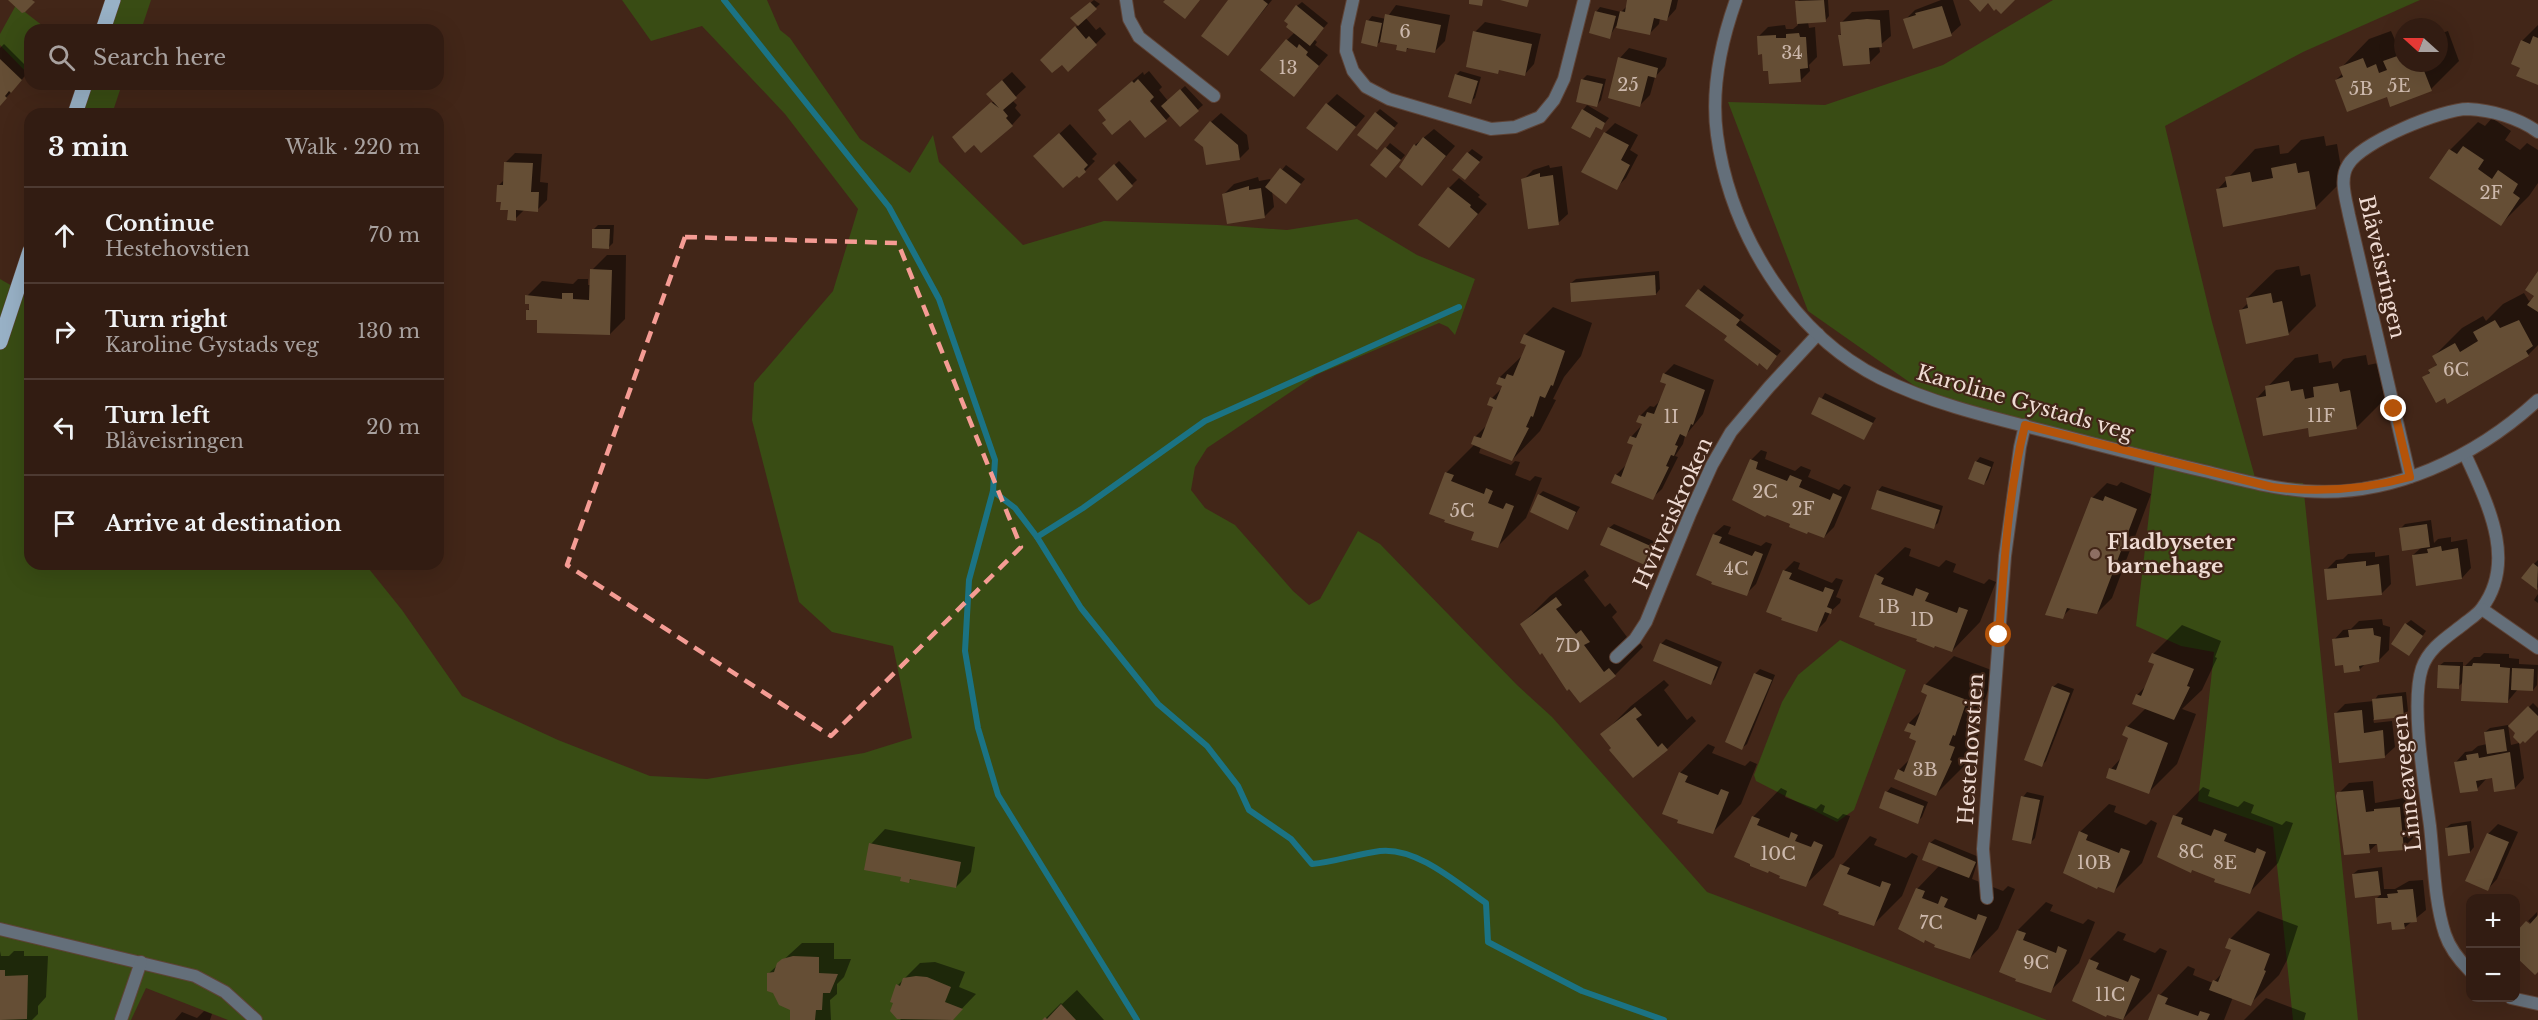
<!DOCTYPE html>
<html lang="en">
<head>
<meta charset="utf-8">
<style>
	body { margin:0; font-family:"Libre Baskerville",serif; background:#3d2920; color:#f1f3f6 }
	.controls { position:absolute; right:18px; bottom:18px; display:grid; overflow:hidden; border-radius:12px; box-shadow:0 6px 24px #0002 }
	.controls button { width:54px; height:54px; display:grid; place-items:center; padding:0; border:0; border-bottom:2px solid #4d3a32; background:#321c12; color:#f1f3f6; font:30px sans-serif }
	.compass { position:absolute; left:2394px; top:18px; width:54px; height:54px; border-radius:50%; background:#321c12; box-shadow:0 6px 24px #0002; rotate:291deg }
	.stop { position:absolute; width:18px; height:18px; margin:-14px; border:4px solid #b45309; border-radius:50%; background:#fff }
	.stop.end { background:#b45309; border-color:#fff; box-shadow:0 2px 6px #0008 }
	.list { margin:0; padding:0; list-style:none }
	h2 { display:flex; justify-content:space-between; align-items:center; height:78px; margin:0; padding:0 24px; font-size:26px }
	h2 small { font-size:20px; font-weight:400; color:#a8a19f }
	.list li { display:grid; grid-template-columns:39px 1fr auto; gap:18px; align-items:center; box-sizing:border-box; height:96px; padding:0 24px; border-top:2px solid #4d3a32 }
	.list b { display:block; font-size:22px; white-space:nowrap }
	.list p { margin:0; font-size:20px; white-space:nowrap; color:#a8a19f }
	.list em { font-size:20px; font-style:normal; color:#a8a19f }
	.icon { flex:none; width:33px; height:33px; fill:none; stroke:currentColor; stroke-width:2; stroke-linecap:round; stroke-linejoin:round }
	.map { position:relative; flex:none; width:2538px; height:1020px; overflow:hidden }
	.search { position:absolute; background:#321c12; box-shadow:0 6px 24px #0002; left:24px; top:24px; width:420px; height:66px; display:flex; align-items:center; gap:15px; box-sizing:border-box; padding:0 21px; border-radius:18px; color:#a8a19f; font-size:22px }
	.panel { position:absolute; background:#321c12; box-shadow:0 6px 24px #0002; left:24px; top:108px; width:420px; height:462px; border-radius:18px }
	.map>svg:first-child { display:block }
	.green { fill:#394c14 }
	.shadow { fill:#0007 }
	.lines { fill:none; stroke-linecap:round; stroke-linejoin:round }
	.stream { stroke:#1b7384; stroke-width:6 }
	.building { fill:#654e35 }
	.minor-casing { stroke:#5e4336; stroke-width:14 }
	.tertiary-casing { stroke:#5e4336; stroke-width:14 }
	.primary-casing { stroke:#5e4336; stroke-width:16 }
	.minor { stroke:#646f7a; stroke-width:12 }
	.tertiary { stroke:#646f7a; stroke-width:12 }
	.primary { stroke:#98b1c6; stroke-width:15 }
	.route { stroke:#b45309; stroke-width:8 }
	.marked { fill:none; stroke:#f59c94; stroke-width:4.5; stroke-dasharray:12 8; stroke-linejoin:round }
	.education-dot { fill:#8d6e63; stroke:#422618; stroke-width:2 }
	.labels { text-anchor:middle; dominant-baseline:central; stroke-width:4.5; stroke-linejoin:round; paint-order:stroke }
	.number-label { font-size:18px; fill:#ccb8ac }
	.street-label { font-size:21px; fill:#efdbd3; stroke:#422618 }
	.poi-label { font-size:21px; font-weight:bold; fill:#efdbd3; stroke:#422618; text-anchor:start }
</style>
</head>
<body>
<div class="map">
<svg width="2538" height="1020" viewBox="0 0 2538 1020">
	<rect width="100%" height="100%" fill="#422618"/>
	<g class="green">
		<path d="M 111,0 L 151,0 L 141,30 L 101,30 Z"/>
		<path d="M 622,0 L 767,0 L 780,30 L 790,38 L 860,139 L 910,173 L 933,135 L 939,162 L 1023,245 L 1104,221 L 1218,225 L 1287,230 L 1357,219 L 1417,255 L 1475,279 L 1455,335 L 1448,327 L 1439,323 L 1316,375 L 1207,448 L 1195,467 L 1191,490 L 1205,508 L 1235,525 L 1293,591 L 1309,605 L 1320,599 L 1358,531 L 1380,544 L 1517,685 L 1552,717 L 1707,892 L 2047,1020 L 228,1020 L 146,988 L 131,1020 L 0,1020 L 0,279 L 14,287 L 30,241 L 30,564 L 365,564 L 402,610 L 462,696 L 558,740 L 650,776 L 707,779 L 864,753 L 912,738 L 893,646 L 832,632 L 799,602 L 752,420 L 754,383 L 833,291 L 858,209 L 785,114 L 702,26 L 651,41 Z"/>
		<path d="M 2053,0 L 2420,0 L 2303,52 L 2165,126 L 2212,322 L 2256,481 L 2303,483 L 2358,1020 L 2293,1020 L 2273,827 L 2198,801 L 2214,652 L 2181,646 L 2136,626 L 2155,463 L 1942,405 L 1808,311 L 1728,102 L 1825,105 L 1943,65 Z"/>
		<path d="M 16,5 L 48,30 L 30,30 L 30,76 L 0,45 L 0,34 Z"/>
		<path d="M 83,84 L 122,84 L 112,114 L 73,114 Z"/>
		<path d="M 1840,640 L 1906,670 L 1854,810 L 1837,822 L 1756,781 L 1754,775 L 1782,702 L 1798,675 Z"/>
	</g>
	<g class="shadow">
		<path d="M 1094,0 L 1100,4 L 1085,17 L 1096,30 L 1100,27 L 1106,34 L 1069,70 L 1062,63 L 1042,60 L 1078,25 L 1076,14 Z"/>
		<path d="M 1230,0 L 1272,0 L 1228,54 Z"/>
		<path d="M 1629,0 L 1678,0 L 1676,9 L 1667,19 L 1660,18 L 1659,24 L 1649,34 L 1616,26 L 1609,37 L 1596,12 L 1600,7 L 1621,12 L 1627,6 Z"/>
		<path d="M 1799,0 L 1828,0 L 1829,16 L 1825,21 L 1808,22 L 1809,28 L 1815,27 L 1817,57 L 1809,65 L 1810,71 L 1800,81 L 1769,69 L 1759,36 L 1768,27 L 1785,25 L 1786,29 L 1793,29 L 1798,25 L 1797,2 Z"/>
		<path d="M 1941,0 L 1953,0 L 1961,25 L 1951,34 L 1905,20 L 1915,10 Z"/>
		<path d="M 1302,2 L 1328,23 L 1314,39 L 1317,42 L 1315,45 L 1328,55 L 1294,95 L 1287,40 L 1295,32 L 1297,6 Z"/>
		<path d="M 1396,5 L 1450,15 L 1445,41 L 1435,51 L 1410,47 L 1406,50 L 1398,44 L 1381,41 L 1376,45 L 1368,21 L 1372,16 L 1386,19 Z"/>
		<path d="M 1889,10 L 1891,36 L 1879,46 L 1880,52 L 1870,62 L 1839,36 L 1842,33 L 1842,22 L 1852,12 Z"/>
		<path d="M 1485,22 L 1541,34 L 1534,64 L 1525,74 L 1500,69 L 1497,72 L 1475,32 Z"/>
		<path d="M 2538,25 L 2538,84 L 2522,67 L 2522,41 Z"/>
		<path d="M 2391,31 L 2395,40 L 2403,37 L 2403,63 L 2439,63 L 2439,34 L 2448,31 L 2459,61 L 2431,89 L 2388,95 L 2336,80 L 2343,73 L 2341,68 L 2369,39 Z"/>
		<path d="M 4,44 L 30,70 L 0,105 L 0,48 Z"/>
		<path d="M 1629,48 L 1667,58 L 1665,66 L 1655,77 L 1650,95 L 1640,105 L 1620,58 Z"/>
		<path d="M 1149,71 L 1162,87 L 1159,90 L 1168,101 L 1185,86 L 1203,105 L 1180,125 L 1171,115 L 1166,120 L 1108,119 L 1110,100 L 1143,72 L 1144,75 Z"/>
		<path d="M 1460,71 L 1481,77 L 1475,98 L 1470,102 L 1456,75 Z"/>
		<path d="M 1012,72 L 1026,87 L 1012,100 L 1017,105 L 1015,108 L 1021,115 L 1012,125 L 974,143 L 963,128 L 994,101 L 998,84 Z"/>
		<path d="M 1587,75 L 1606,79 L 1601,100 L 1597,105 L 1583,79 Z"/>
		<path d="M 1337,94 L 1365,116 L 1337,149 L 1327,104 Z"/>
		<path d="M 1587,105 L 1609,118 L 1601,128 L 1597,126 L 1589,137 L 1583,110 Z"/>
		<path d="M 1380,109 L 1398,123 L 1381,144 L 1376,113 Z"/>
		<path d="M 1221,113 L 1247,135 L 1249,149 L 1239,159 L 1211,122 Z"/>
		<path d="M 2492,118 L 2511,131 L 2505,140 L 2520,150 L 2527,143 L 2538,150 L 2538,183 L 2529,196 L 2501,224 L 2450,150 L 2478,122 L 2485,126 Z"/>
		<path d="M 1615,123 L 1638,135 L 1630,150 L 1638,155 L 1626,178 L 1616,188 L 1605,133 Z"/>
		<path d="M 1070,124 L 1097,154 L 1092,159 L 1095,161 L 1085,171 L 1045,147 Z"/>
		<path d="M 1434,129 L 1455,146 L 1431,174 L 1401,167 L 1415,145 Z"/>
		<path d="M 2324,136 L 2326,146 L 2337,144 L 2343,180 L 2315,208 L 2218,189 L 2255,149 L 2279,145 L 2280,154 L 2288,153 L 2301,140 Z"/>
		<path d="M 1390,143 L 1405,155 L 1391,172 L 1386,148 Z"/>
		<path d="M 1472,149 L 1483,157 L 1470,174 L 1468,153 Z"/>
		<path d="M 515,153 L 542,154 L 540,182 L 548,183 L 547,200 L 537,210 L 525,209 L 515,219 L 502,200 L 498,186 L 504,180 L 505,163 Z"/>
		<path d="M 1119,161 L 1137,180 L 1117,199 L 1100,179 Z"/>
		<path d="M 1286,165 L 1305,179 L 1290,197 L 1272,190 L 1274,207 L 1264,217 L 1224,194 L 1234,184 L 1258,177 L 1259,181 L 1270,179 L 1271,183 Z"/>
		<path d="M 1549,165 L 1550,168 L 1562,166 L 1568,214 L 1558,223 L 1523,180 L 1533,170 Z"/>
		<path d="M 1459,178 L 1480,195 L 1478,197 L 1487,204 L 1459,236 L 1449,188 Z"/>
		<path d="M 598,225 L 614,225 L 613,243 L 609,247 L 594,229 Z"/>
		<path d="M 607,255 L 626,255 L 625,319 L 610,334 L 539,319 L 527,311 L 530,308 L 527,296 L 542,281 L 573,284 L 578,279 L 588,279 L 588,285 L 591,285 L 592,270 Z"/>
		<path d="M 2299,266 L 2301,276 L 2310,274 L 2316,306 L 2288,334 L 2241,310 L 2248,303 L 2247,298 L 2276,270 Z"/>
		<path d="M 1659,271 L 1660,289 L 1656,294 L 1571,283 L 1576,279 Z"/>
		<path d="M 2538,274 L 2538,345 L 2528,355 L 2445,396 L 2424,378 L 2438,363 L 2434,356 L 2462,328 L 2483,316 L 2486,321 L 2503,304 L 2524,293 L 2529,301 L 2533,299 L 2536,295 Z"/>
		<path d="M 1704,285 L 1744,315 L 1740,320 L 1781,351 L 1771,363 L 1687,306 Z"/>
		<path d="M 1553,307 L 1592,323 L 1581,356 L 1564,377 L 1553,399 L 1556,400 L 1540,431 L 1512,460 L 1481,447 L 1479,453 L 1511,465 L 1515,461 L 1520,462 L 1515,475 L 1530,481 L 1535,476 L 1542,478 L 1526,518 L 1498,546 L 1476,531 L 1446,473 L 1475,444 L 1473,443 L 1476,436 L 1488,424 L 1495,407 L 1492,398 L 1504,386 L 1500,377 L 1524,354 L 1528,344 L 1525,335 Z"/>
		<path d="M 2318,354 L 2319,363 L 2331,361 L 2333,369 L 2343,359 L 2366,355 L 2368,365 L 2378,363 L 2385,399 L 2356,428 L 2309,426 L 2257,398 L 2295,358 Z"/>
		<path d="M 1674,364 L 1714,380 L 1703,414 L 1685,436 L 1683,444 L 1675,456 L 1678,457 L 1662,489 L 1652,498 L 1616,475 L 1626,465 L 1635,444 L 1631,437 L 1644,423 L 1640,416 L 1650,406 L 1654,407 L 1658,403 L 1668,383 L 1662,381 L 1665,373 Z"/>
		<path d="M 1825,393 L 1876,418 L 1864,438 L 1813,413 Z"/>
		<path d="M 1761,450 L 1767,452 L 1765,459 L 1795,471 L 1801,466 L 1811,470 L 1808,477 L 1839,490 L 1844,484 L 1851,487 L 1834,527 L 1824,537 L 1767,513 L 1751,460 Z"/>
		<path d="M 1980,457 L 1994,462 L 1988,479 L 1984,484 L 1976,462 Z"/>
		<path d="M 2121,482 L 2151,494 L 2112,598 L 2097,613 L 2072,607 L 2062,617 L 2092,498 L 2107,483 L 2117,486 Z"/>
		<path d="M 1882,486 L 1943,506 L 1938,523 L 1933,527 L 1878,491 Z"/>
		<path d="M 1543,491 L 1580,507 L 1567,528 L 1539,495 Z"/>
		<path d="M 2431,520 L 2434,543 L 2438,539 L 2451,537 L 2451,542 L 2467,539 L 2471,568 L 2462,578 L 2413,555 L 2422,547 L 2400,529 L 2405,524 Z"/>
		<path d="M 1614,524 L 1658,543 L 1646,564 L 1609,528 Z"/>
		<path d="M 1724,525 L 1731,527 L 1728,534 L 1761,546 L 1766,542 L 1772,544 L 1756,584 L 1746,594 L 1698,574 L 1714,534 Z"/>
		<path d="M 1905,547 L 1911,549 L 1909,556 L 1939,567 L 1946,560 L 1956,564 L 1953,572 L 1984,584 L 1989,579 L 1996,582 L 1980,622 L 1952,651 L 1876,624 L 1876,575 Z"/>
		<path d="M 2375,552 L 2375,557 L 2389,555 L 2391,584 L 2381,594 L 2326,570 L 2336,560 L 2343,559 L 2348,554 Z"/>
		<path d="M 2538,560 L 2538,587 L 2537,588 L 2534,564 Z"/>
		<path d="M 1794,561 L 1800,563 L 1798,569 L 1832,583 L 1836,578 L 1843,580 L 1836,597 L 1841,599 L 1840,603 L 1830,612 L 1826,621 L 1816,631 L 1784,571 Z"/>
		<path d="M 1585,570 L 1589,576 L 1584,580 L 1605,607 L 1610,603 L 1617,612 L 1612,617 L 1633,645 L 1638,640 L 1643,647 L 1615,675 L 1580,701 L 1522,624 L 1550,596 Z"/>
		<path d="M 2538,594 L 2538,603 L 2534,600 Z"/>
		<path d="M 2382,619 L 2383,625 L 2390,627 L 2389,650 L 2379,660 L 2366,663 L 2359,670 L 2344,664 L 2334,640 L 2343,630 L 2351,629 L 2359,621 Z"/>
		<path d="M 2411,620 L 2426,631 L 2413,650 L 2406,624 Z"/>
		<path d="M 2182,625 L 2221,641 L 2215,657 L 2217,658 L 2202,690 L 2182,709 L 2196,714 L 2177,764 L 2149,792 L 2111,769 L 2122,757 L 2130,737 L 2127,727 L 2146,708 L 2137,695 L 2148,684 L 2156,664 L 2153,654 Z"/>
		<path d="M 1666,639 L 1722,662 L 1715,679 L 1711,683 L 1655,660 L 1662,643 Z"/>
		<path d="M 2484,653 L 2509,654 L 2509,658 L 2519,659 L 2519,664 L 2538,665 L 2537,685 L 2533,690 L 2518,689 L 2508,701 L 2463,682 L 2458,687 L 2439,666 L 2444,662 L 2463,662 L 2463,668 L 2474,657 L 2480,657 Z"/>
		<path d="M 1954,656 L 1994,671 L 1983,706 L 1976,716 L 1982,719 L 1977,732 L 1979,733 L 1964,766 L 1936,794 L 1899,770 L 1911,758 L 1918,740 L 1909,723 L 1923,709 L 1929,694 L 1923,692 L 1926,684 Z"/>
		<path d="M 1760,669 L 1775,675 L 1747,744 L 1742,748 L 1726,741 L 1756,673 Z"/>
		<path d="M 1664,680 L 1669,685 L 1664,690 L 1687,720 L 1692,716 L 1696,721 L 1667,749 L 1613,748 L 1602,735 L 1631,706 Z"/>
		<path d="M 2058,683 L 2074,689 L 2046,761 L 2041,766 L 2053,687 Z"/>
		<path d="M 2406,692 L 2408,711 L 2403,716 L 2373,719 L 2374,723 L 2392,721 L 2395,747 L 2385,756 L 2335,714 L 2345,704 L 2374,701 L 2378,695 Z"/>
		<path d="M 2533,703 L 2538,708 L 2538,728 L 2517,733 L 2510,726 Z"/>
		<path d="M 2508,725 L 2511,745 L 2519,743 L 2524,778 L 2515,788 L 2493,777 L 2487,778 L 2477,789 L 2456,762 L 2465,752 L 2472,751 L 2478,746 L 2487,744 L 2485,732 L 2490,728 Z"/>
		<path d="M 1708,744 L 1715,747 L 1712,753 L 1745,766 L 1750,761 L 1757,764 L 1741,804 L 1713,832 L 1680,773 Z"/>
		<path d="M 2373,781 L 2375,803 L 2409,797 L 2413,838 L 2403,848 L 2379,842 L 2369,851 L 2339,793 L 2349,783 Z"/>
		<path d="M 1891,787 L 1928,802 L 1922,817 L 1917,822 L 1887,792 Z"/>
		<path d="M 2203,787 L 2210,790 L 2208,796 L 2238,807 L 2244,801 L 2254,805 L 2251,813 L 2282,825 L 2286,821 L 2293,823 L 2278,863 L 2250,892 L 2192,869 L 2175,816 Z"/>
		<path d="M 1781,788 L 1787,791 L 1785,797 L 1816,809 L 1821,804 L 1825,806 L 1823,812 L 1838,819 L 1843,814 L 1850,816 L 1834,857 L 1805,885 L 1752,863 L 1753,817 Z"/>
		<path d="M 2027,792 L 2044,796 L 2035,838 L 2031,842 L 2023,797 Z"/>
		<path d="M 2109,804 L 2116,806 L 2114,812 L 2146,825 L 2151,820 L 2157,823 L 2142,863 L 2113,892 L 2080,832 Z"/>
		<path d="M 2471,821 L 2474,847 L 2470,852 L 2446,828 L 2451,824 Z"/>
		<path d="M 2498,824 L 2518,832 L 2497,879 L 2488,889 L 2488,834 Z"/>
		<path d="M 885,829 L 975,847 L 971,872 L 956,887 L 912,878 L 909,881 L 871,844 Z"/>
		<path d="M 1870,836 L 1877,839 L 1874,845 L 1906,858 L 1912,853 L 1918,856 L 1902,896 L 1873,925 L 1825,905 L 1842,865 Z"/>
		<path d="M 1935,839 L 1979,857 L 1972,879 L 2003,891 L 2008,886 L 2015,889 L 1998,929 L 1970,958 L 1936,946 L 1917,889 L 1940,865 L 1930,843 Z"/>
		<path d="M 2382,867 L 2384,889 L 2395,889 L 2409,881 L 2423,880 L 2426,910 L 2404,928 L 2393,921 L 2376,899 L 2381,894 L 2356,897 L 2353,874 L 2358,870 Z"/>
		<path d="M 2046,902 L 2053,905 L 2050,911 L 2083,924 L 2088,919 L 2095,922 L 2079,963 L 2050,991 L 2017,980 L 2018,930 Z"/>
		<path d="M 2258,911 L 2298,926 L 2287,960 L 2279,975 L 2250,1004 L 2233,997 L 2224,1020 L 2150,1020 L 2160,995 L 2188,966 L 2195,969 L 2193,975 L 2213,983 L 2224,971 L 2233,949 L 2230,939 Z"/>
		<path d="M 2537,912 L 2538,970 L 2535,973 L 2516,955 L 2516,943 L 2521,937 L 2517,934 L 2526,923 L 2537,928 L 2528,921 Z"/>
		<path d="M 2118,931 L 2126,934 L 2123,940 L 2155,953 L 2160,948 L 2167,951 L 2151,991 L 2122,1020 L 2074,1000 L 2090,959 Z"/>
		<path d="M 802,943 L 834,943 L 834,959 L 851,959 L 844,977 L 837,984 L 837,994 L 830,1000 L 831,1020 L 792,1020 L 792,1009 L 769,973 Z"/>
		<path d="M 0,951 L 1,956 L 9,956 L 14,951 L 24,951 L 24,956 L 48,956 L 46,997 L 38,1006 L 38,1014 L 32,1020 L 0,1020 Z"/>
		<path d="M 935,962 L 965,972 L 959,987 L 976,994 L 951,1020 L 901,1020 L 892,1011 L 895,1002 L 892,1001 L 898,985 L 920,963 Z"/>
		<path d="M 1077,990 L 1104,1020 L 1044,1020 L 1061,1003 L 1062,1004 Z"/>
		<path d="M 2266,998 L 2306,1013 L 2304,1020 L 2244,1020 Z"/>
		<path d="M 204,1011 L 212,1014 L 210,1020 L 175,1020 L 182,1012 L 197,1018 Z"/>
	</g>
	<g class="lines">
		<g class="stream">
			<path d="M 724,0 L 889,207 L 939,299 L 995,460 L 993,491 L 969,580 L 965,651 L 978,728 L 998,795 L 1137,1020"/>
			<path d="M 993,491 L 1015,508 L 1037,537 L 1081,608 L 1158,704 L 1207,746 L 1238,786 L 1249,810 L 1291,839 L 1312,864 C 1335,862 1357,854 1380,851 C 1417,847 1457,883 1486,903 L 1488,942 L 1582,991 L 1664,1020"/>
			<path d="M 1037,537 L 1083,508 L 1205,421 L 1459,307"/>
		</g>
	</g>
	<g class="building">
		<path d="M 8,0 L 32,0 L 35,2 L 25,12 L 22,13 Z"/>
		<path d="M 1165,0 L 1200,0 L 1185,19 L 1163,2 Z"/>
		<path d="M 1228,0 L 1263,0 L 1268,4 L 1228,56 L 1201,36 Z"/>
		<path d="M 1469,0 L 1483,0 L 1482,6 L 1469,4 Z"/>
		<path d="M 1500,0 L 1529,0 L 1527,7 Z"/>
		<path d="M 1627,0 L 1672,0 L 1667,21 L 1654,18 L 1650,35 L 1616,28 L 1620,11 L 1625,12 Z"/>
		<path d="M 1824,0 L 1826,22 L 1797,24 L 1795,1 Z"/>
		<path d="M 1969,0 L 2015,0 L 2001,14 L 1996,9 L 1994,11 L 1988,3 L 1980,12 Z"/>
		<path d="M 1090,2 L 1097,9 L 1078,26 L 1070,18 Z"/>
		<path d="M 1296,5 L 1324,28 L 1310,46 L 1286,27 L 1288,24 L 1284,21 Z"/>
		<path d="M 1942,6 L 1952,36 L 1913,49 L 1903,19 L 1916,15 L 1915,13 Z"/>
		<path d="M 1595,11 L 1616,16 L 1610,39 L 1589,33 Z"/>
		<path d="M 1385,14 L 1441,25 L 1435,53 L 1407,48 L 1406,52 L 1396,50 L 1397,45 L 1380,42 Z"/>
		<path d="M 1867,19 L 1880,20 L 1882,47 L 1869,48 L 1870,64 L 1843,66 L 1838,35 L 1841,35 L 1840,22 Z"/>
		<path d="M 1366,20 L 1382,23 L 1377,47 L 1361,43 Z"/>
		<path d="M 1075,26 L 1086,39 L 1089,36 L 1097,45 L 1068,72 L 1062,65 L 1052,73 L 1040,60 Z"/>
		<path d="M 1473,31 L 1532,44 L 1525,76 L 1499,70 L 1498,74 L 1466,67 Z"/>
		<path d="M 1799,33 L 1800,37 L 1806,37 L 1808,68 L 1800,69 L 1801,82 L 1769,84 L 1768,71 L 1763,71 L 1762,54 L 1758,55 L 1757,36 L 1776,35 L 1776,38 L 1786,38 L 1786,34 Z"/>
		<path d="M 2533,36 L 2538,38 L 2538,85 L 2516,76 L 2520,68 L 2511,64 L 2521,40 L 2530,44 Z"/>
		<path d="M 1286,39 L 1297,48 L 1299,44 L 1308,52 L 1306,55 L 1319,66 L 1294,97 L 1260,70 Z"/>
		<path d="M 2403,54 L 2403,63 L 2421,63 L 2432,91 L 2390,107 L 2387,97 L 2347,112 L 2335,80 L 2343,77 L 2339,67 L 2363,58 L 2367,68 L 2376,64 L 2379,73 L 2387,70 L 2383,61 Z"/>
		<path d="M 1618,57 L 1658,68 L 1656,78 L 1648,76 L 1640,107 L 1608,98 Z"/>
		<path d="M 0,59 L 22,80 L 11,93 L 9,91 L 5,96 L 7,98 L 0,106 Z"/>
		<path d="M 1455,74 L 1478,81 L 1471,104 L 1448,97 Z"/>
		<path d="M 1138,79 L 1154,97 L 1150,101 L 1167,121 L 1145,138 L 1130,120 L 1112,135 L 1102,123 L 1106,120 L 1098,110 L 1132,81 L 1134,83 Z"/>
		<path d="M 1581,79 L 1603,84 L 1597,107 L 1576,102 Z"/>
		<path d="M 1002,80 L 1017,98 L 1003,110 L 1008,116 L 1006,118 L 1013,126 L 981,153 L 974,145 L 965,153 L 952,137 L 991,102 L 999,108 L 986,94 Z"/>
		<path d="M 1180,89 L 1199,111 L 1180,127 L 1161,106 Z"/>
		<path d="M 1326,103 L 1356,127 L 1337,151 L 1306,128 Z"/>
		<path d="M 1582,109 L 1605,123 L 1602,130 L 1596,127 L 1590,138 L 1571,128 Z"/>
		<path d="M 1375,112 L 1395,128 L 1377,150 L 1357,135 Z"/>
		<path d="M 1210,121 L 1238,145 L 1240,160 L 1206,165 L 1203,147 L 1194,140 Z"/>
		<path d="M 1604,132 L 1629,145 L 1621,160 L 1630,165 L 1617,190 L 1581,172 Z"/>
		<path d="M 1059,133 L 1088,165 L 1084,169 L 1086,172 L 1079,178 L 1077,176 L 1063,188 L 1033,156 Z"/>
		<path d="M 1423,137 L 1446,156 L 1422,186 L 1399,167 L 1414,144 L 1416,146 Z"/>
		<path d="M 2463,146 L 2484,160 L 2478,169 L 2492,179 L 2498,170 L 2518,184 L 2513,193 L 2520,198 L 2501,226 L 2429,178 L 2449,149 L 2457,154 Z"/>
		<path d="M 1385,147 L 1401,160 L 1386,178 L 1370,165 Z"/>
		<path d="M 1467,152 L 1480,162 L 1465,180 L 1452,170 Z"/>
		<path d="M 504,162 L 533,163 L 531,192 L 539,192 L 538,212 L 516,210 L 516,221 L 507,220 L 508,210 L 500,210 L 501,202 L 496,202 L 497,185 L 503,185 Z"/>
		<path d="M 2296,163 L 2298,173 L 2309,171 L 2316,209 L 2223,227 L 2216,189 L 2227,187 L 2225,177 L 2250,172 L 2252,182 L 2273,178 L 2271,168 Z"/>
		<path d="M 1114,164 L 1133,186 L 1117,201 L 1098,179 Z"/>
		<path d="M 1280,168 L 1301,184 L 1286,204 L 1265,187 Z"/>
		<path d="M 1540,173 L 1540,177 L 1553,175 L 1559,225 L 1528,229 L 1521,179 Z"/>
		<path d="M 1249,186 L 1249,190 L 1261,188 L 1265,218 L 1227,224 L 1222,194 Z"/>
		<path d="M 1448,187 L 1471,205 L 1470,207 L 1478,214 L 1449,248 L 1418,225 Z"/>
		<path d="M 592,229 L 610,229 L 609,249 L 592,248 Z"/>
		<path d="M 590,269 L 612,270 L 610,335 L 537,333 L 537,320 L 526,320 L 526,310 L 529,310 L 529,304 L 525,304 L 525,295 L 562,299 L 562,293 L 573,293 L 573,299 L 589,300 Z"/>
		<path d="M 2538,271 L 2538,312 L 2527,305 L 2534,296 L 2525,290 Z"/>
		<path d="M 1655,275 L 1656,295 L 1571,302 L 1570,283 Z"/>
		<path d="M 1698,289 L 1740,320 L 1736,325 L 1777,356 L 1767,370 L 1759,363 L 1758,366 L 1724,340 L 1727,336 L 1685,306 Z"/>
		<path d="M 2271,293 L 2273,303 L 2282,301 L 2289,335 L 2246,344 L 2239,310 L 2248,308 L 2246,298 Z"/>
		<path d="M 2495,320 L 2500,328 L 2519,320 L 2533,346 L 2526,351 L 2529,356 L 2447,404 L 2445,398 L 2436,403 L 2422,377 L 2430,373 L 2428,370 L 2437,365 L 2432,356 L 2455,343 L 2460,352 L 2478,341 L 2473,332 Z"/>
		<path d="M 1524,334 L 1565,351 L 1553,386 L 1551,385 L 1545,398 L 1540,396 L 1533,417 L 1531,416 L 1526,427 L 1529,428 L 1512,461 L 1471,444 L 1474,436 L 1481,438 L 1493,407 L 1487,405 L 1490,397 L 1496,400 L 1502,386 L 1496,384 L 1499,377 L 1505,379 L 1507,374 L 1513,376 L 1526,345 L 1520,343 Z"/>
		<path d="M 1663,373 L 1705,390 L 1693,425 L 1691,424 L 1686,437 L 1680,434 L 1675,445 L 1678,446 L 1674,456 L 1671,455 L 1666,466 L 1669,467 L 1653,500 L 1611,483 L 1615,474 L 1621,477 L 1633,445 L 1627,443 L 1630,436 L 1636,438 L 1642,424 L 1636,422 L 1639,415 L 1645,417 L 1647,412 L 1654,414 L 1666,384 L 1660,382 Z"/>
		<path d="M 2289,381 L 2291,391 L 2303,389 L 2305,399 L 2314,397 L 2313,387 L 2338,383 L 2340,392 L 2350,390 L 2357,429 L 2309,437 L 2308,428 L 2263,436 L 2256,398 L 2266,396 L 2265,386 Z"/>
		<path d="M 1819,397 L 1873,423 L 1864,440 L 1811,414 Z"/>
		<path d="M 1750,459 L 1758,462 L 1756,469 L 1787,481 L 1790,475 L 1802,480 L 1799,487 L 1830,500 L 1833,493 L 1842,497 L 1824,538 L 1808,532 L 1807,534 L 1789,527 L 1790,524 L 1767,515 L 1765,517 L 1732,500 Z"/>
		<path d="M 1975,461 L 1991,467 L 1984,485 L 1968,479 Z"/>
		<path d="M 1445,472 L 1454,475 L 1451,481 L 1484,494 L 1486,488 L 1493,491 L 1488,503 L 1503,509 L 1506,503 L 1514,506 L 1498,548 L 1471,540 L 1474,532 L 1444,522 L 1445,520 L 1429,514 Z"/>
		<path d="M 1877,490 L 1940,510 L 1934,529 L 1871,509 Z"/>
		<path d="M 1538,494 L 1576,512 L 1568,530 L 1530,512 Z"/>
		<path d="M 2105,496 L 2137,509 L 2097,614 L 2067,608 L 2063,619 L 2045,615 L 2091,497 L 2103,501 Z"/>
		<path d="M 2427,524 L 2430,547 L 2402,551 L 2399,528 Z"/>
		<path d="M 1608,527 L 1655,548 L 1647,566 L 1600,545 Z"/>
		<path d="M 1713,534 L 1722,537 L 1719,543 L 1752,556 L 1755,551 L 1763,554 L 1747,596 L 1711,584 L 1712,582 L 1696,575 Z"/>
		<path d="M 2441,546 L 2442,551 L 2458,548 L 2462,579 L 2416,586 L 2412,555 L 2428,553 L 2427,549 Z"/>
		<path d="M 2366,561 L 2366,566 L 2379,564 L 2382,595 L 2327,600 L 2324,569 L 2337,568 L 2337,564 Z"/>
		<path d="M 2533,563 L 2538,567 L 2537,590 L 2521,578 Z"/>
		<path d="M 1783,570 L 1792,573 L 1789,579 L 1823,592 L 1825,587 L 1834,590 L 1827,607 L 1832,609 L 1831,614 L 1825,612 L 1817,632 L 1781,620 L 1782,618 L 1766,612 Z"/>
		<path d="M 1875,574 L 1884,578 L 1881,584 L 1913,596 L 1916,588 L 1929,593 L 1925,601 L 1957,613 L 1959,607 L 1968,610 L 1952,652 L 1935,646 L 1934,648 L 1916,641 L 1917,639 L 1874,625 L 1875,623 L 1859,617 Z"/>
		<path d="M 1556,597 L 1562,605 L 1556,609 L 1576,634 L 1581,630 L 1590,642 L 1584,645 L 1604,672 L 1609,668 L 1616,676 L 1580,703 L 1569,689 L 1567,691 L 1542,653 L 1540,655 L 1520,624 Z"/>
		<path d="M 2405,623 L 2423,636 L 2409,656 L 2391,644 Z"/>
		<path d="M 2373,628 L 2374,635 L 2381,637 L 2379,662 L 2359,666 L 2360,671 L 2344,673 L 2343,665 L 2335,666 L 2332,639 L 2349,637 L 2348,630 Z"/>
		<path d="M 1660,643 L 1718,667 L 1711,685 L 1653,661 Z"/>
		<path d="M 2152,653 L 2194,669 L 2187,686 L 2190,687 L 2174,720 L 2132,704 L 2136,694 L 2141,696 L 2154,664 L 2148,662 Z"/>
		<path d="M 2473,663 L 2500,664 L 2500,667 L 2510,668 L 2508,703 L 2461,701 L 2463,666 L 2472,666 Z"/>
		<path d="M 2438,665 L 2460,666 L 2459,689 L 2437,688 Z"/>
		<path d="M 2512,668 L 2534,669 L 2533,691 L 2511,690 Z"/>
		<path d="M 1754,673 L 1772,680 L 1742,750 L 1725,742 Z"/>
		<path d="M 1924,684 L 1967,700 L 1955,736 L 1953,735 L 1949,745 L 1955,747 L 1950,760 L 1952,761 L 1936,796 L 1894,779 L 1898,769 L 1904,772 L 1916,741 L 1909,738 L 1911,733 L 1904,731 L 1908,723 L 1915,726 L 1927,695 L 1921,692 Z"/>
		<path d="M 2052,686 L 2070,693 L 2042,767 L 2024,760 Z"/>
		<path d="M 2402,696 L 2404,717 L 2374,720 L 2372,699 Z"/>
		<path d="M 2528,706 L 2538,716 L 2538,730 L 2525,743 L 2523,741 L 2520,744 L 2513,737 L 2515,733 L 2508,726 Z"/>
		<path d="M 1635,707 L 1642,715 L 1636,719 L 1658,747 L 1662,743 L 1668,750 L 1633,778 L 1609,750 L 1611,748 L 1600,734 Z"/>
		<path d="M 2362,710 L 2364,733 L 2383,730 L 2385,758 L 2339,763 L 2334,713 Z"/>
		<path d="M 2126,726 L 2168,743 L 2149,794 L 2106,778 L 2109,768 L 2116,770 L 2128,738 L 2122,735 Z"/>
		<path d="M 2504,729 L 2507,751 L 2487,754 L 2484,732 Z"/>
		<path d="M 2510,752 L 2515,789 L 2494,792 L 2492,778 L 2476,781 L 2478,791 L 2460,793 L 2454,762 L 2467,760 L 2466,755 L 2478,753 L 2479,758 Z"/>
		<path d="M 1679,772 L 1688,776 L 1685,782 L 1718,795 L 1721,789 L 1729,792 L 1713,834 L 1677,823 L 1678,820 L 1662,814 Z"/>
		<path d="M 2363,790 L 2366,812 L 2374,811 L 2374,809 L 2400,807 L 2404,850 L 2378,852 L 2377,844 L 2369,844 L 2370,853 L 2344,855 L 2336,796 L 2337,792 Z"/>
		<path d="M 1885,791 L 1924,806 L 1918,824 L 1879,808 Z"/>
		<path d="M 2021,796 L 2040,800 L 2031,844 L 2012,840 Z"/>
		<path d="M 2173,815 L 2183,818 L 2181,824 L 2211,836 L 2214,829 L 2227,834 L 2224,841 L 2255,853 L 2257,848 L 2266,852 L 2250,894 L 2214,882 L 2215,879 L 2192,870 L 2191,873 L 2157,857 Z"/>
		<path d="M 1752,816 L 1760,819 L 1757,825 L 1789,838 L 1791,832 L 1798,835 L 1795,841 L 1811,847 L 1814,841 L 1823,845 L 1806,887 L 1779,878 L 1780,876 L 1769,871 L 1768,873 L 1750,866 L 1750,864 L 1734,857 Z"/>
		<path d="M 2467,825 L 2470,853 L 2448,856 L 2445,828 Z"/>
		<path d="M 2079,831 L 2088,835 L 2086,840 L 2119,853 L 2121,848 L 2130,851 L 2114,893 L 2098,887 L 2097,889 L 2063,873 Z"/>
		<path d="M 2487,833 L 2509,842 L 2488,891 L 2465,881 Z"/>
		<path d="M 1929,842 L 1976,862 L 1969,878 L 1922,860 Z"/>
		<path d="M 869,843 L 961,862 L 956,888 L 910,879 L 909,883 L 900,881 L 901,877 L 864,870 Z"/>
		<path d="M 1840,864 L 1850,868 L 1847,874 L 1880,887 L 1882,881 L 1891,884 L 1874,926 L 1838,914 L 1839,912 L 1823,905 Z"/>
		<path d="M 2378,871 L 2381,895 L 2355,898 L 2352,874 Z"/>
		<path d="M 1916,888 L 1925,891 L 1922,898 L 1938,904 L 1941,896 L 1948,899 L 1944,907 L 1976,920 L 1978,914 L 1987,917 L 1970,959 L 1934,947 L 1935,945 L 1925,940 L 1924,943 L 1898,929 Z"/>
		<path d="M 2413,889 L 2417,922 L 2404,923 L 2405,929 L 2392,930 L 2391,922 L 2377,924 L 2375,898 L 2388,898 L 2387,894 L 2398,893 L 2397,890 Z"/>
		<path d="M 2538,915 L 2538,972 L 2535,975 L 2516,957 L 2516,941 L 2519,937 L 2516,932 L 2526,921 L 2530,924 Z"/>
		<path d="M 2017,930 L 2026,933 L 2023,940 L 2056,953 L 2058,946 L 2067,950 L 2051,993 L 2015,981 L 2016,979 L 1999,972 Z"/>
		<path d="M 2229,938 L 2270,954 L 2264,970 L 2266,971 L 2251,1006 L 2209,990 L 2213,980 L 2218,982 L 2231,950 L 2225,948 Z"/>
		<path d="M 793,956 L 819,957 L 819,973 L 838,974 L 830,993 L 823,993 L 822,1010 L 816,1010 L 815,1020 L 790,1020 L 790,1010 L 779,1005 L 773,993 L 767,991 L 767,973 L 774,972 L 777,963 L 782,959 Z"/>
		<path d="M 2089,959 L 2099,963 L 2096,969 L 2128,982 L 2131,975 L 2140,979 L 2123,1020 L 2107,1015 L 2106,1017 L 2072,1001 Z"/>
		<path d="M 0,970 L 5,970 L 5,976 L 28,975 L 27,1019 L 0,1020 Z"/>
		<path d="M 916,976 L 927,977 L 951,987 L 945,1002 L 963,1009 L 953,1020 L 897,1019 L 890,1011 L 893,1003 L 890,1002 L 896,984 L 900,986 L 903,978 Z"/>
		<path d="M 2158,994 L 2168,998 L 2165,1004 L 2198,1016 L 2200,1011 L 2210,1014 L 2207,1020 L 2148,1020 Z"/>
		<path d="M 1061,1004 L 1076,1020 L 1042,1020 L 1045,1017 L 1047,1019 Z"/>
	</g>
	<g class="lines">
		<g class="minor-casing">
			<g id="minor">
				<path d="M 1126,0 L 1129,19 L 1139,37 L 1214,96"/>
				<path d="M 1353,0 L 1347,27 L 1346,51 L 1353,71 L 1366,87 L 1389,99 L 1491,129 L 1515,127 L 1540,117 L 1554,100 L 1564,79 L 1584,0"/>
				<path d="M 2465,454 C 2486,501 2518,560 2482,608 C 2478,614 2470,619 2465,623 C 2449,636 2429,647 2422,668 C 2410,704 2425,787 2430,826 C 2434,862 2434,900 2445,934 C 2450,949 2460,961 2470,971"/>
				<path d="M 2410,477 L 2349,215 C 2346,199 2339,179 2348,165 C 2361,142 2442,109 2468,109 C 2491,110 2519,118 2538,132"/>
				<path d="M 2482,609 L 2538,648"/>
				<path d="M 1616,657 L 1635,639 L 1646,622 L 1690,514 L 1712,465 L 1731,432 L 1769,387 L 1818,334"/>
				<path d="M 1987,898 L 1983,849 L 2005,556 L 2020,447 L 2025,425"/>
				<path d="M 0,929 L 195,976 L 225,992 L 256,1020"/>
				<path d="M 2511,998 L 2538,1004"/>
				<path d="M 121,1020 L 141,962"/>
			</g>
		</g>
		<g class="tertiary-casing">
			<path id="tertiary" d="M 1736,0 C 1721,42 1711,91 1717,135 C 1730,231 1791,334 1880,378 C 1945,410 2018,423 2087,442 C 2126,452 2165,462 2204,471 C 2237,479 2270,488 2305,491 C 2391,498 2476,457 2538,400"/>
		</g>
		<g class="primary-casing">
			<g id="primary">
				<path d="M 103,30 L 113,0"/>
				<path d="M 75,114 L 85,84"/>
				<path d="M 0,342 L 30,251"/>
			</g>
		</g>
		<use href="#minor" class="minor"/>
		<use href="#tertiary" class="tertiary"/>
		<use href="#primary" class="primary"/>
	</g>
	<g class="lines">
		<path class="route" d="M 1999,635 C 2004,565 2008,493 2025,425 L 2272,487 C 2320,493 2363,490 2410,477 L 2394,409"/>
	</g>
	<path class="marked" d="M 685,237 L 898,243 L 1021,547 L 831,736 L 567,565 Z"/>
	<circle class="education-dot" cx="2095" cy="554" r="6"/>
	<g class="labels">
		<g class="number-label">
			<text x="1405" y="32">6</text>
			<text x="1792" y="53">34</text>
			<text x="1288" y="68">13</text>
			<text x="1628" y="85">25</text>
			<text x="2399" y="86">5E</text>
			<text x="2361" y="89">5B</text>
			<text x="2491" y="193">2F</text>
			<text x="2456" y="370">6C</text>
			<text x="2321" y="416">11F</text>
			<text x="1671" y="417">1I</text>
			<text x="1765" y="492">2C</text>
			<text x="1803" y="509">2F</text>
			<text x="1462" y="511">5C</text>
			<text x="1736" y="569">4C</text>
			<text x="1889" y="607">1B</text>
			<text x="1922" y="620">1D</text>
			<text x="1568" y="646">7D</text>
			<text x="1925" y="770">3B</text>
			<text x="2191" y="852">8C</text>
			<text x="1778" y="854">10C</text>
			<text x="2094" y="863">10B</text>
			<text x="2225" y="863">8E</text>
			<text x="1931" y="923">7C</text>
			<text x="2036" y="963">9C</text>
			<text x="2110" y="995">11C</text>
		</g>
		<g class="street-label">
			<text transform="translate(2382 267) rotate(77)">Blåveisringen</text>
			<text transform="translate(2025 403) rotate(16)">Karoline Gystads veg</text>
			<text transform="translate(1673 513) rotate(-66)">Hvitveiskroken</text>
			<text transform="translate(1971 749) rotate(-86)">Hestehovstien</text>
			<text transform="translate(2407 783) rotate(-96)">Linneavegen</text>
		</g>
		<g class="poi-label">
			<text x="2107" y="542">Fladbyseter<tspan x="2107" dy="24">barnehage</tspan></text>
		</g>
	</g>
</svg>
<div class="controls">
<button>+</button>
<button>−</button>
</div>
<svg class="compass" viewBox="-18 -18 36 36"><path d="M0-13l5 13h-10z" fill="#e53935"/><path d="M0 13l5-13h-10z" fill="#a8a19f"/></svg>
<div class="stop" style="left:1999px;top:635px"></div>
<div class="stop end" style="left:2394px;top:409px"></div>
<div class="search"><svg class="icon" aria-label="search" viewBox="0 0 24 24"><circle cx="10" cy="10" r="6"/><path d="M15 15l6 6"/></svg>Search here</div>
<section class="panel">
<h2>3 min<small>Walk · 220 m</small></h2>
<ul class="list">
<li><svg class="icon" aria-label="ahead" viewBox="0 0 24 24"><path d="M12 20V5M6 11l6-6 6 6"/></svg><div><b>Continue</b><p>Hestehovstien</p></div><em>70 m</em></li>
<li><svg class="icon" aria-label="right" viewBox="0 0 24 24"><path d="M7 20v-9h11M14 6l5 5-5 5"/></svg><div><b>Turn right</b><p>Karoline Gystads veg</p></div><em>130 m</em></li>
<li><svg class="icon" aria-label="left" viewBox="0 0 24 24"><path d="M17 20v-9H6M10 6l-5 5 5 5"/></svg><div><b>Turn left</b><p>Blåveisringen</p></div><em>20 m</em></li>
<li><svg class="icon" aria-label="arrive" viewBox="0 0 24 24"><path d="M6 21V4h12l-3 4 3 4H6"/></svg><div><b>Arrive at destination</b></div></li>
</ul>
</section>
</div>
</body>
</html>
